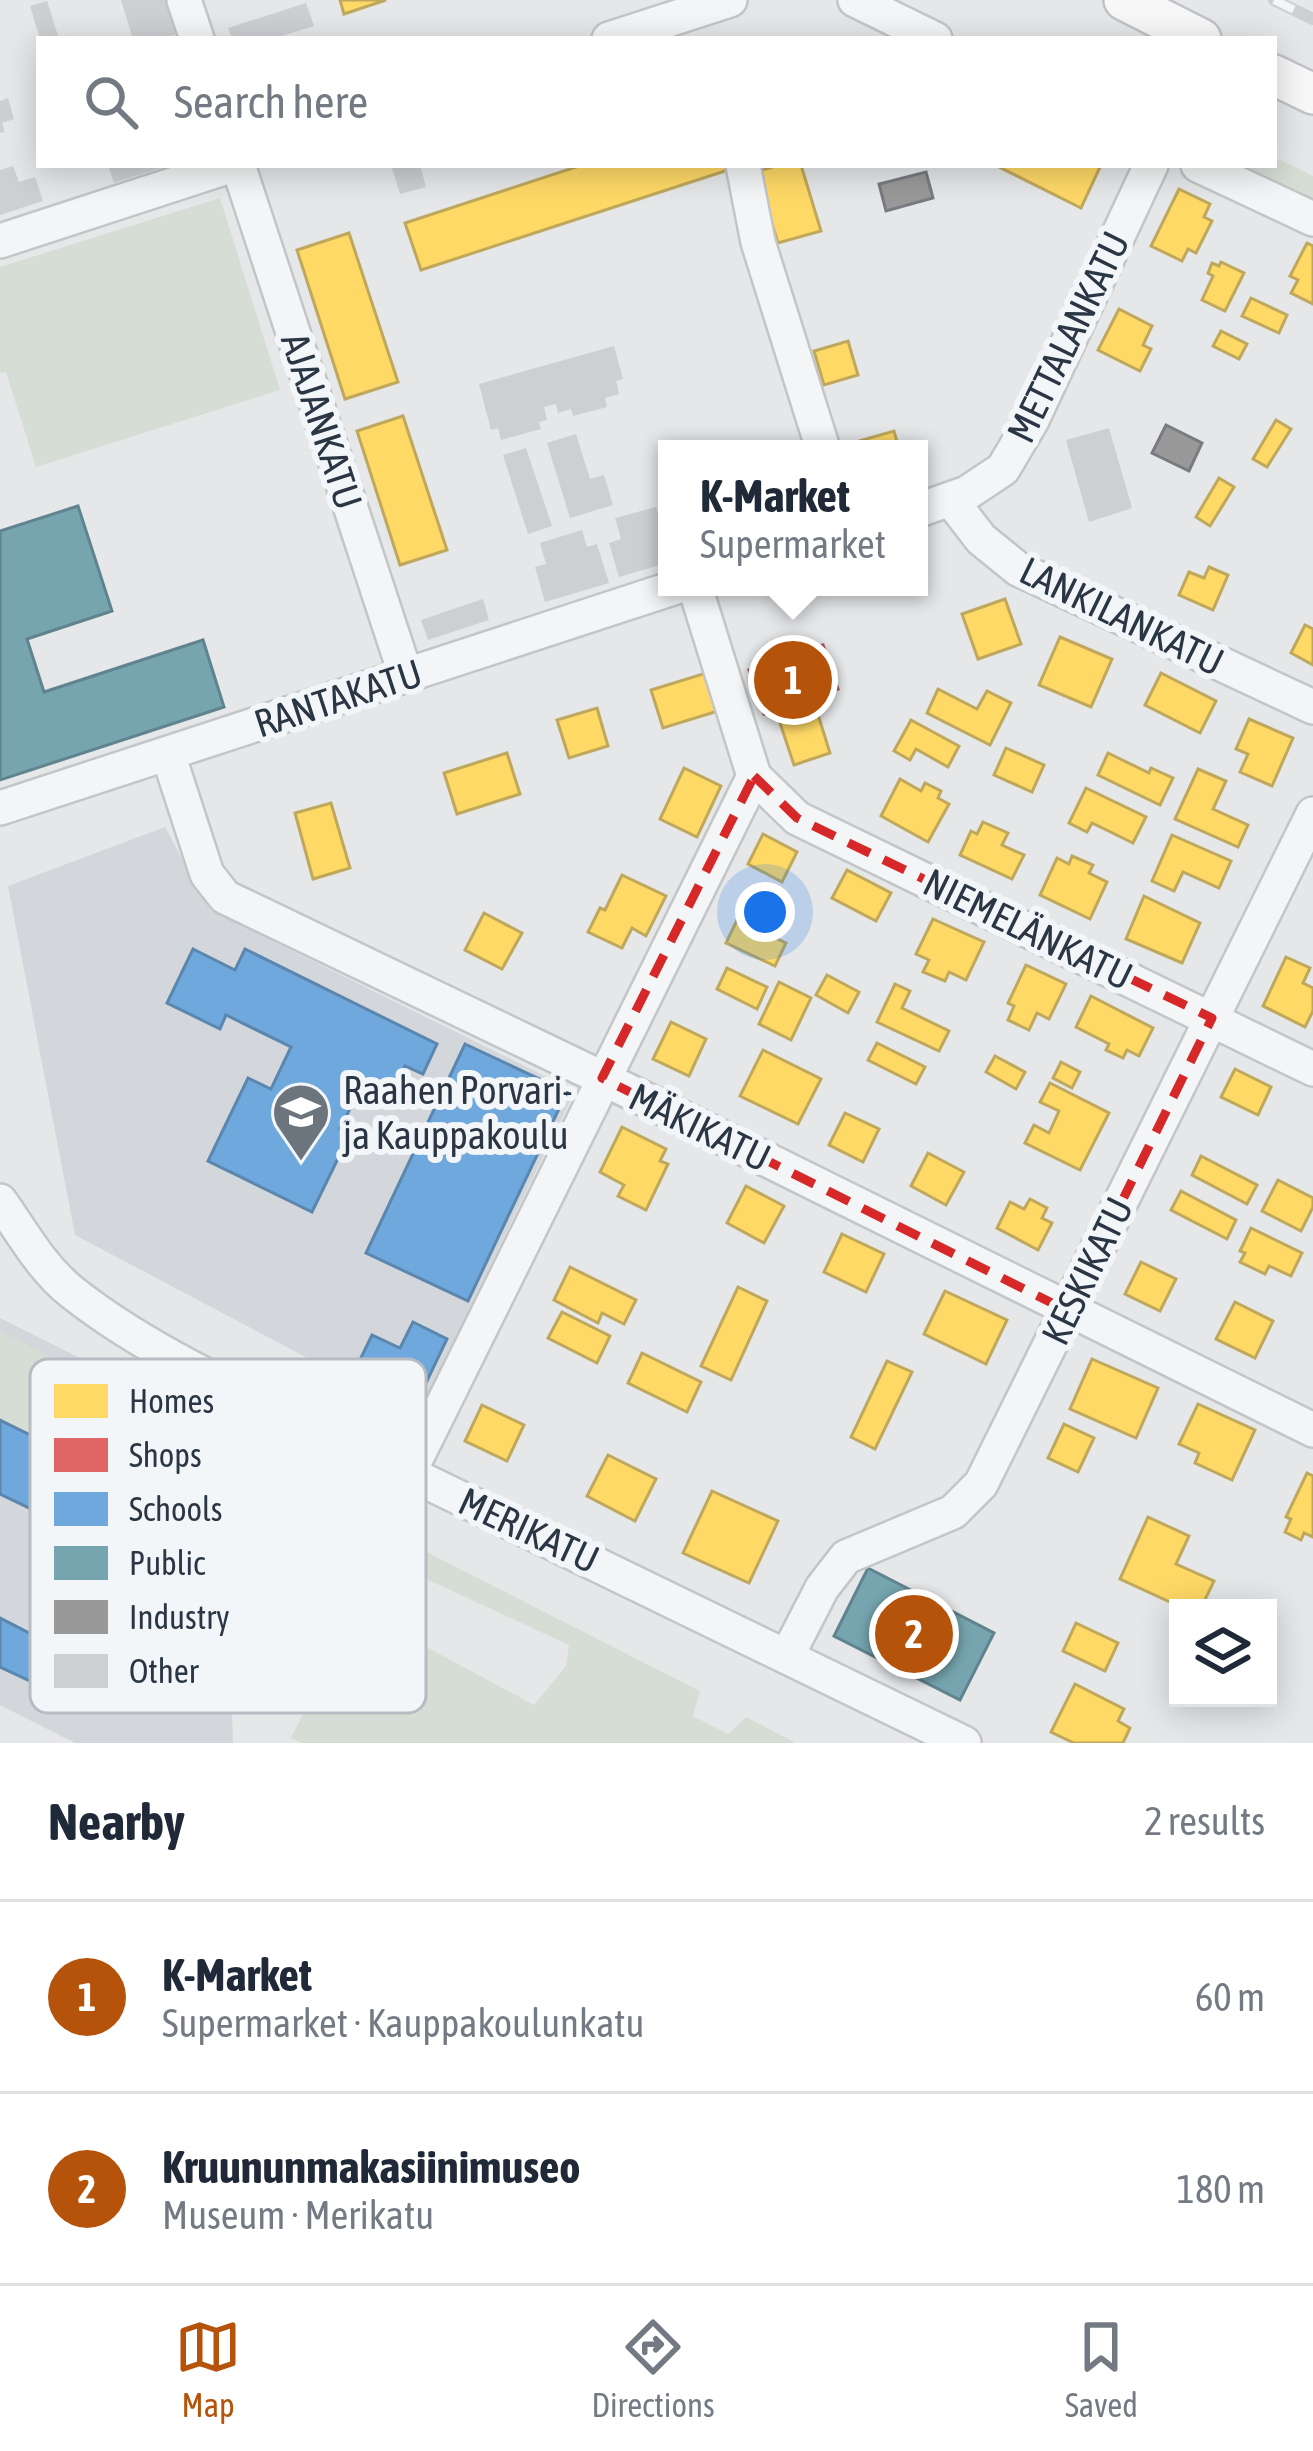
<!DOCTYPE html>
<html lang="en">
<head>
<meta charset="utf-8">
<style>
	body { margin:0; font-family:"Asap Condensed",sans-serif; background:#f6f6f7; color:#1f2937 }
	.controls { position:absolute; right:36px; bottom:36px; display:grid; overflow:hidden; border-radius:0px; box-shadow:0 6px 30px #0003 }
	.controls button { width:108px; height:108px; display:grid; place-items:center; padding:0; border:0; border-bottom:3px solid #e0e1e3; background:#fff; color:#1f2937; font:60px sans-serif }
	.you { position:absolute; left:765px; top:912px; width:42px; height:42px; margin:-30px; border:9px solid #fff; border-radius:50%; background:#1a73e8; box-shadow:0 0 0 18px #1a73e833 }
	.badge { display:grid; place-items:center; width:78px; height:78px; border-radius:50%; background:#b45309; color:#fff; font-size:39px; font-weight:700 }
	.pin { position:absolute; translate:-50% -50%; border:6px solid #fff; box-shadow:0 3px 12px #0006 }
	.popup { position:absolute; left:658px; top:440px; width:270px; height:156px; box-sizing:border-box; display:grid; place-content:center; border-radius:0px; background:#fff; filter:drop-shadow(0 3px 9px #0005); font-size:39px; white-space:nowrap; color:#747a83 }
	.popup b { font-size:45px; color:#1f2937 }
	.popup::after { content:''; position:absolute; left:50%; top:100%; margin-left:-24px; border:24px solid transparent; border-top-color:#fff }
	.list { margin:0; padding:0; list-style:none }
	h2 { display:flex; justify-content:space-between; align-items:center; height:156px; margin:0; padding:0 48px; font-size:51px }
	h2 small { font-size:39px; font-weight:400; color:#747a83 }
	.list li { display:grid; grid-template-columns:78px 1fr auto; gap:36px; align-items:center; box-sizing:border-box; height:192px; padding:0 48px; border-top:3px solid #e0e1e3 }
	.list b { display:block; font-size:45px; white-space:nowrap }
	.list p { margin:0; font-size:39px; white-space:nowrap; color:#747a83 }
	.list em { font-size:39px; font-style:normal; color:#747a83 }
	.icon { flex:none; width:66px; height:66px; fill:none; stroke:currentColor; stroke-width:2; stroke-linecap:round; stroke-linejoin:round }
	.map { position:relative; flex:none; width:1313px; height:1743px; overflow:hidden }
	.search { position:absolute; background:#fff; box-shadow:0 6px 30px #0003; left:36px; right:36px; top:36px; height:132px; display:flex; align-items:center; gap:30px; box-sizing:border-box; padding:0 42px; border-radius:0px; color:#747a83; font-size:45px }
	.sheet { height:540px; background:#fff }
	nav { display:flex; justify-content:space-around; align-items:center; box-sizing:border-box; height:168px; border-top:3px solid #e0e1e3; background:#fff; font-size:33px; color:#747a83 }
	nav a { display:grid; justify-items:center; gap:6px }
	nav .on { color:#b45309 }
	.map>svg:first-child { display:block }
	.built { fill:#d3d7dc }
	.green { fill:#d6ddd5 }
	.homes { fill:#ffd966; stroke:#bfa85c; stroke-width:3 }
	.shops { fill:#e06666; stroke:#aa585c; stroke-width:3 }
	.schools { fill:#6fa8dc; stroke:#5b86ae; stroke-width:3 }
	.public { fill:#76a5af; stroke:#60848f; stroke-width:3 }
	.industry { fill:#999; stroke:#787b80; stroke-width:3 }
	.building { fill:#cdcfd2 }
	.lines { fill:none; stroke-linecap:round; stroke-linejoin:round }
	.minor-casing { stroke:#c3c5c7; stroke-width:38 }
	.major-casing { stroke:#c1c4c7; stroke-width:44 }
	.minor { stroke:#f4f5f6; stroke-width:33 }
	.major { stroke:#f7f7f8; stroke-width:39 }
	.rail-casing { stroke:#cdcfd1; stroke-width:12 }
	.rail { stroke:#f3f6f8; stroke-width:8; stroke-dasharray:22; stroke-linecap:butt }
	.marked { fill:none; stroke:#d62828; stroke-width:9; stroke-dasharray:24 15; stroke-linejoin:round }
	.labels { text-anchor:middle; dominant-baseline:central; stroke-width:12; stroke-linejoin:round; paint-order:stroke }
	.street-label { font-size:39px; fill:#2b3644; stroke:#f3f6f8 }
	.poi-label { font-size:39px; fill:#2b3644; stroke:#f3f6f8; text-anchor:start }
	.key { fill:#f3f6f8; stroke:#b7bcc2; stroke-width:3 }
	.key-label { font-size:33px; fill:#2b3644 }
</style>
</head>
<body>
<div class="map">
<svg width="1313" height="1743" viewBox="0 0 1313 1743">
	<rect width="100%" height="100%" fill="#e5e7e9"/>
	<g class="built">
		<path d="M 165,827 L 210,910 L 575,1091 L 417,1416 L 75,1235 L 8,886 Z"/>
		<path d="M 0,1318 L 233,1435 L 203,1502 L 231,1685 L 233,1743 L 75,1743 L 0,1705 Z"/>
	</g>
	<g class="green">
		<path d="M 1274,157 L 1313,176 L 1313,209 L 1231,165 L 1274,165 Z"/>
		<path d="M 220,198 L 280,390 L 36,467 L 6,372 L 0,373 L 0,267 Z"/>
		<path d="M 0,1332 L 171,1416 L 175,1429 L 168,1470 L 180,1509 L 0,1420 Z"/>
		<path d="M 399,1538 L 700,1691 L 693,1716 L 728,1734 L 746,1717 L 796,1743 L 302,1743 L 291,1738 L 364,1592 L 388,1601 L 391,1628 L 534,1705 L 566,1666 L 569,1645 L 392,1563 Z"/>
	</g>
	<g class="homes">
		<path d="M 340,0 L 386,0 L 344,14 Z"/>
		<path d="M 582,165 L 726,165 L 728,170 L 421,270 L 405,223 Z"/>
		<path d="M 779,165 L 801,165 L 821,231 L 778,243 L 756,172 Z"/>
		<path d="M 995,165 L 1101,165 L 1081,208 Z"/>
		<path d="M 1179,189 L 1210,204 L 1204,217 L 1212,221 L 1196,253 L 1188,249 L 1182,261 L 1151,246 Z"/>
		<path d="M 349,233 L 398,382 L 345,399 L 297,250 Z"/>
		<path d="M 1307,243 L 1313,246 L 1313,304 L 1291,293 L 1298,280 L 1290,276 Z"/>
		<path d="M 1221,262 L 1244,273 L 1225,311 L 1202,300 L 1213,276 L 1208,273 L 1212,263 L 1219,266 Z"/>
		<path d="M 1251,298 L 1287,315 L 1279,333 L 1242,316 Z"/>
		<path d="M 1119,309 L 1152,326 L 1143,345 L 1151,349 L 1140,371 L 1098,350 Z"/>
		<path d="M 1221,331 L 1247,344 L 1239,359 L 1213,346 Z"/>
		<path d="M 848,341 L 858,375 L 824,385 L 814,351 Z"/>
		<path d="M 403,416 L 447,550 L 400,565 L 357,431 Z"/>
		<path d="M 1276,420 L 1291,429 L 1267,467 L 1253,459 Z"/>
		<path d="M 894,431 L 899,449 L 854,449 L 852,443 Z"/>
		<path d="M 1219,478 L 1234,487 L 1210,526 L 1196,517 Z"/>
		<path d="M 1209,567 L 1228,575 L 1213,610 L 1179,595 L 1189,572 L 1204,578 Z"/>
		<path d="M 1005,599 L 1021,644 L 978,659 L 962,614 Z"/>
		<path d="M 1305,625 L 1313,629 L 1313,665 L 1291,653 Z"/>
		<path d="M 1060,637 L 1112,659 L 1091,707 L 1039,685 Z"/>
		<path d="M 706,673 L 718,711 L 663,728 L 651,690 Z"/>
		<path d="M 1161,673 L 1216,701 L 1200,733 L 1145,705 Z"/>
		<path d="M 938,689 L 977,709 L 987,691 L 1011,703 L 990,745 L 927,713 Z"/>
		<path d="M 814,702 L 830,753 L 794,765 L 777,714 Z"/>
		<path d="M 597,708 L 608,746 L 569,758 L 557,720 Z"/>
		<path d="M 1249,719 L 1293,738 L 1272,786 L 1240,772 L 1248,754 L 1236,749 Z"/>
		<path d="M 911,720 L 959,746 L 948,767 L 916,749 L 910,760 L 894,751 Z"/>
		<path d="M 1006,748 L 1044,765 L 1032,792 L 994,775 Z"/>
		<path d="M 507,753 L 520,794 L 457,814 L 444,773 Z"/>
		<path d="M 1108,753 L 1149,773 L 1151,768 L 1173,778 L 1160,805 L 1098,775 Z"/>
		<path d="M 684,768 L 721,786 L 697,837 L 660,819 Z"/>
		<path d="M 1198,769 L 1226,781 L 1213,809 L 1248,825 L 1238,847 L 1175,819 Z"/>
		<path d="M 900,779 L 921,791 L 925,783 L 941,791 L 938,798 L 949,804 L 928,842 L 881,816 Z"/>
		<path d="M 1086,788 L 1146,817 L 1133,843 L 1092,823 L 1087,832 L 1069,823 Z"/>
		<path d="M 331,803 L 350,868 L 313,879 L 295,813 Z"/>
		<path d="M 983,822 L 1008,833 L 1002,845 L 1024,855 L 1012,879 L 960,855 L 971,831 L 977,834 Z"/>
		<path d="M 763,834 L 797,852 L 782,882 L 748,864 Z"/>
		<path d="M 1172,835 L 1231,861 L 1219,888 L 1183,872 L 1174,891 L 1152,881 Z"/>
		<path d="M 1072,856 L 1093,865 L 1089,873 L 1107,882 L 1090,919 L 1040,895 L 1057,858 L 1069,864 Z"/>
		<path d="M 847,870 L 891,893 L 876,921 L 832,898 Z"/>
		<path d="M 622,875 L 666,896 L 646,936 L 632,928 L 622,948 L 588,932 L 600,908 L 605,910 Z"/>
		<path d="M 1144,896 L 1200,923 L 1182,963 L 1126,939 Z"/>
		<path d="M 484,913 L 522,933 L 502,969 L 465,950 Z"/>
		<path d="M 933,919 L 984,942 L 966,980 L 949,972 L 945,981 L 923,972 L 929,960 L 916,954 Z"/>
		<path d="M 737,920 L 786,943 L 775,966 L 726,943 Z"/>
		<path d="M 1286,957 L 1310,968 L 1303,983 L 1313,988 L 1313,1011 L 1305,1027 L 1263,1006 Z"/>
		<path d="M 1026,965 L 1066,984 L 1049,1019 L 1037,1013 L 1029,1030 L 1008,1020 L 1014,1006 L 1008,1003 Z"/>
		<path d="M 727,968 L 767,987 L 757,1009 L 717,989 Z"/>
		<path d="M 827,975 L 859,992 L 848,1013 L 816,995 Z"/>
		<path d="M 779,982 L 811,998 L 791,1040 L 759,1024 Z"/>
		<path d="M 895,984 L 910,991 L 902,1008 L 949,1031 L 939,1051 L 877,1022 Z"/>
		<path d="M 1091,996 L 1153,1028 L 1139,1056 L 1127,1050 L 1123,1058 L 1106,1050 L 1109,1044 L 1076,1027 Z"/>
		<path d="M 671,1022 L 706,1039 L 689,1076 L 653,1059 Z"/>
		<path d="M 877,1043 L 925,1067 L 916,1084 L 868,1060 Z"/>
		<path d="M 763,1050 L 821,1079 L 798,1124 L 740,1096 Z"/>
		<path d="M 995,1056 L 1025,1072 L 1016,1089 L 986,1072 Z"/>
		<path d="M 1061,1062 L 1080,1072 L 1072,1088 L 1053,1078 Z"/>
		<path d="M 1235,1069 L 1271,1087 L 1258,1115 L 1221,1097 Z"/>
		<path d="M 1050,1083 L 1109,1113 L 1080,1170 L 1025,1143 L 1034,1125 L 1049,1133 L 1059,1111 L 1040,1102 Z"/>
		<path d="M 845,1113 L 879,1129 L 863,1162 L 829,1145 Z"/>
		<path d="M 622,1127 L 666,1149 L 660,1161 L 668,1164 L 646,1210 L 618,1196 L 624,1185 L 600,1172 Z"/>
		<path d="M 928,1153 L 964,1172 L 946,1205 L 911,1186 Z"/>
		<path d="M 1201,1156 L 1257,1185 L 1247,1204 L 1192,1175 Z"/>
		<path d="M 1278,1180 L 1313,1198 L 1313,1207 L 1301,1231 L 1262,1211 Z"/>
		<path d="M 746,1186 L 784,1206 L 764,1243 L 727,1223 Z"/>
		<path d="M 1181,1191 L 1236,1220 L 1227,1239 L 1171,1210 Z"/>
		<path d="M 1030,1199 L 1047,1208 L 1042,1218 L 1052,1223 L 1038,1250 L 997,1228 L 1010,1202 L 1024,1209 Z"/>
		<path d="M 1251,1228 L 1302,1253 L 1291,1276 L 1269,1266 L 1265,1274 L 1240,1262 L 1245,1253 L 1240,1251 Z"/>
		<path d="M 842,1234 L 884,1254 L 866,1292 L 824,1272 Z"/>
		<path d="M 1141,1262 L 1176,1279 L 1160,1311 L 1125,1294 Z"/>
		<path d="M 570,1267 L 636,1300 L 624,1324 L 602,1313 L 598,1323 L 554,1300 Z"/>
		<path d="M 738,1287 L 767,1301 L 731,1380 L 701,1366 Z"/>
		<path d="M 945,1291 L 1007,1320 L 986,1364 L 924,1334 Z"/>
		<path d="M 1235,1302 L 1273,1321 L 1255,1358 L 1216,1339 Z"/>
		<path d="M 562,1312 L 610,1336 L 597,1363 L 548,1338 Z"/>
		<path d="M 642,1353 L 701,1382 L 687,1412 L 628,1383 Z"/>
		<path d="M 1092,1359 L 1158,1388 L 1136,1438 L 1070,1409 Z"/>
		<path d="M 887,1361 L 912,1372 L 875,1449 L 851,1437 Z"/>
		<path d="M 1198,1404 L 1255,1430 L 1232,1480 L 1195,1463 L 1199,1453 L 1179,1444 Z"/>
		<path d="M 482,1405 L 524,1425 L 507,1461 L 465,1441 Z"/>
		<path d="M 1064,1424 L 1094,1438 L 1078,1472 L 1048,1458 Z"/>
		<path d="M 608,1455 L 656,1479 L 635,1521 L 587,1496 Z"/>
		<path d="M 1307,1473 L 1313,1476 L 1313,1537 L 1304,1533 L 1301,1540 L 1285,1532 L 1291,1519 L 1286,1517 Z"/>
		<path d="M 712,1491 L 778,1521 L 749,1583 L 683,1553 Z"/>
		<path d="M 1148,1517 L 1189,1536 L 1176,1564 L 1214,1581 L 1201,1608 L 1183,1608 L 1120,1579 Z"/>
		<path d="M 1076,1623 L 1118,1643 L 1105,1671 L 1063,1651 Z"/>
		<path d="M 1075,1684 L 1124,1709 L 1118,1721 L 1130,1728 L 1123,1743 L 1074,1743 L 1051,1732 Z"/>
	</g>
	<path class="shops" d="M 823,645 L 838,689 L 764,714 L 749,670 Z"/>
	<g class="schools">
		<path d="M 193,949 L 235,970 L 245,949 L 437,1044 L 423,1074 L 405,1066 L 389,1100 L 361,1086 L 340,1129 L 350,1134 L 312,1212 L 208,1161 L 248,1078 L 271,1089 L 291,1047 L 226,1015 L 220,1029 L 167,1003 Z"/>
		<path d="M 465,1044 L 567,1092 L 468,1301 L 366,1253 Z"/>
		<path d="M 413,1322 L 447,1339 L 416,1404 L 353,1374 L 372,1335 L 400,1348 Z"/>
		<path d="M 0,1420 L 180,1509 L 155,1568 L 112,1547 L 107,1562 L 131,1577 L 90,1662 L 116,1674 L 97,1712 L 0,1667 L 0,1618 L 41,1639 L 87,1554 L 96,1560 L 102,1543 L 0,1494 Z"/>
	</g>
	<g class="public">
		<path d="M 78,506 L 112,611 L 27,639 L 44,692 L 203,640 L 224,707 L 0,780 L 0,531 Z"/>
		<path d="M 868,1568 L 994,1633 L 960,1700 L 834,1636 Z"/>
	</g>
	<g class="industry">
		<path d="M 926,172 L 933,198 L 886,211 L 879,184 Z"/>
		<path d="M 1166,425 L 1202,443 L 1189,471 L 1152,453 Z"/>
	</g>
	<g class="building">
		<path d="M 121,0 L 167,0 L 178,34 L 161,39 L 133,39 Z"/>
		<path d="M 47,1 L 59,39 L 40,39 L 30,6 Z"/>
		<path d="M 306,3 L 314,26 L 272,39 L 232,39 L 228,28 Z"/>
		<path d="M 8,98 L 14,119 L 2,123 L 5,132 L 0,133 L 0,101 Z"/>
		<path d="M 108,165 L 166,165 L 166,166 L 114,183 Z"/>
		<path d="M 391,165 L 420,165 L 426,187 L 400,194 Z"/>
		<path d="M 13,166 L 19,182 L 35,177 L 43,201 L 0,215 L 0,170 Z"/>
		<path d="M 614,346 L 623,379 L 616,381 L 619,394 L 605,398 L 607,407 L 573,416 L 571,409 L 558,413 L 556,404 L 544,407 L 547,420 L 539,422 L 541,429 L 501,440 L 498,428 L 491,430 L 479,384 Z"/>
		<path d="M 1109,428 L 1132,508 L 1089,522 L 1066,440 Z"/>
		<path d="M 576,434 L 590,479 L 604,475 L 613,505 L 570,518 L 547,443 Z"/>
		<path d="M 526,448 L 552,526 L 528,534 L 503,455 Z"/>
		<path d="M 656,507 L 661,524 L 667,522 L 667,563 L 619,577 L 609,543 L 621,539 L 615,518 Z"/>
		<path d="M 582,530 L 587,547 L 597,544 L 609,583 L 545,602 L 535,567 L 546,564 L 540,543 Z"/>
		<path d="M 483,599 L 489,620 L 428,640 L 421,620 Z"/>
	</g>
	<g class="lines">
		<g class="minor-casing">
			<g id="minor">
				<path d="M 184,0 L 197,39"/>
				<path d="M 855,0 L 935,39"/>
				<path d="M 609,39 L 730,0"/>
				<path d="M 238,165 L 406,676"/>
				<path d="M 743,165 L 758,242 L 823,449"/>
				<path d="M 1198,165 L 1313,219"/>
				<path d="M 0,241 L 233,165"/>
				<path d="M 951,500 L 981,539 L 1018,569 L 1313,707"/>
				<path d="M 919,510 L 967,493 L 1003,469 L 1032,420 L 1151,165"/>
				<path d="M 168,754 L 207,874 L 225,897 L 602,1078 L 1313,1430"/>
				<path d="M 754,776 L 797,818 L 1313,1069"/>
				<path d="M 0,808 L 676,587"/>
				<path d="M 0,1201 C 22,1232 42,1269 73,1293 C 163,1364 289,1414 392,1465 C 582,1558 773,1650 964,1743"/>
				<path d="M 409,1473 L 754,776 L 695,587"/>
				<path d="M 787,1656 L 822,1588 L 846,1557 L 953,1512 L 981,1484 L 1313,814"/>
			</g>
		</g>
		<g class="major-casing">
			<g id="major">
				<path d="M 1124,0 L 1201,39"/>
				<path d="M 1274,75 L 1313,94"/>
			</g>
		</g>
		<use href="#minor" class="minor"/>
		<use href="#major" class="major"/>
		<g class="rail-casing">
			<path id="rail" d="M 1274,0 L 1313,19"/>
		</g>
		<use href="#rail" class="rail"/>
	</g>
	<path class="marked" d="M 754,776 L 797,818 L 1212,1018 L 1068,1311 L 602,1078 Z"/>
	<defs>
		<g id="school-pin" transform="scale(3)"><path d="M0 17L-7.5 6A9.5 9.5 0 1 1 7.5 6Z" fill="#6c747e" stroke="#f3f6f8"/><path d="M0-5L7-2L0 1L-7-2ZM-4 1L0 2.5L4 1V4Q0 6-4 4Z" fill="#fff"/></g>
	</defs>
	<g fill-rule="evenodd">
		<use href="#school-pin" x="301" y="1112"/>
	</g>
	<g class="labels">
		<g class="street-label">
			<text transform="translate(1068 337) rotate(-64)">METTALANKATU</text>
			<text transform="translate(322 421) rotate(72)">AJAJANKATU</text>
			<text transform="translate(1122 616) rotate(26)">LANKILANKATU</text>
			<text transform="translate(338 698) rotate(-18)">RANTAKATU</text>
			<text transform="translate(1028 929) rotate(26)">NIEMELÄNKATU</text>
			<text transform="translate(700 1127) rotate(26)">MÄKIKATU</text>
			<text transform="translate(1087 1271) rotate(-64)">KESKIKATU</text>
			<text transform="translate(529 1530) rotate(25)">MERIKATU</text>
		</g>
		<g class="poi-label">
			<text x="343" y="1090">Raahen Porvari-<tspan x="343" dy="45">ja Kauppakoulu</tspan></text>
		</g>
	</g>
	<rect x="30" y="1359" width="396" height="354" rx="18" class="key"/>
	<rect x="54" y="1384" width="54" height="34" fill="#ffd966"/>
	<rect x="54" y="1438" width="54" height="34" fill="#e06666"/>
	<rect x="54" y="1492" width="54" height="34" fill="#6fa8dc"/>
	<rect x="54" y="1546" width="54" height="34" fill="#76a5af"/>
	<rect x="54" y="1600" width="54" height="34" fill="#999"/>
	<rect x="54" y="1654" width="54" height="34" fill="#cdcfd2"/>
	<g class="key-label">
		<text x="129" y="1413">Homes</text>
		<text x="129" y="1467">Shops</text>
		<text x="129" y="1521">Schools</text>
		<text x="129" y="1575">Public</text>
		<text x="129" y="1629">Industry</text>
		<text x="129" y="1683">Other</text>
	</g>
</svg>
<div class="controls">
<button><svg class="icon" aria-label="layers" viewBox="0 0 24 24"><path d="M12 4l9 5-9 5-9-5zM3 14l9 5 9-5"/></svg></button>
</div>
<div class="you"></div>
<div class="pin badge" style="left:793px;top:680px">1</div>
<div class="popup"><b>K-Market</b>Supermarket</div>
<div class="pin badge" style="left:914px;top:1634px">2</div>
<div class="search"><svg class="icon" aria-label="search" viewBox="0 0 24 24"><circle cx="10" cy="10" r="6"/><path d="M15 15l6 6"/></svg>Search here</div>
</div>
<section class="sheet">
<h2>Nearby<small>2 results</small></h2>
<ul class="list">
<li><span class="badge">1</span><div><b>K-Market</b><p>Supermarket · Kauppakoulunkatu</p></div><em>60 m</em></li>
<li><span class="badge">2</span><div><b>Kruununmakasiinimuseo</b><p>Museum · Merikatu</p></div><em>180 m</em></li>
</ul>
</section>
<nav>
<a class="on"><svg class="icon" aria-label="map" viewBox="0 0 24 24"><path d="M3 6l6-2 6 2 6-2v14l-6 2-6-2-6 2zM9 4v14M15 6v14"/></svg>Map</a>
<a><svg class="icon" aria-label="directions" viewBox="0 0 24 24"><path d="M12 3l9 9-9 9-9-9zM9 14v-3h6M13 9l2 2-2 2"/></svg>Directions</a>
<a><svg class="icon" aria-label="saved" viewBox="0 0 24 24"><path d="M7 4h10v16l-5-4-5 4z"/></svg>Saved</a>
</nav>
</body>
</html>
